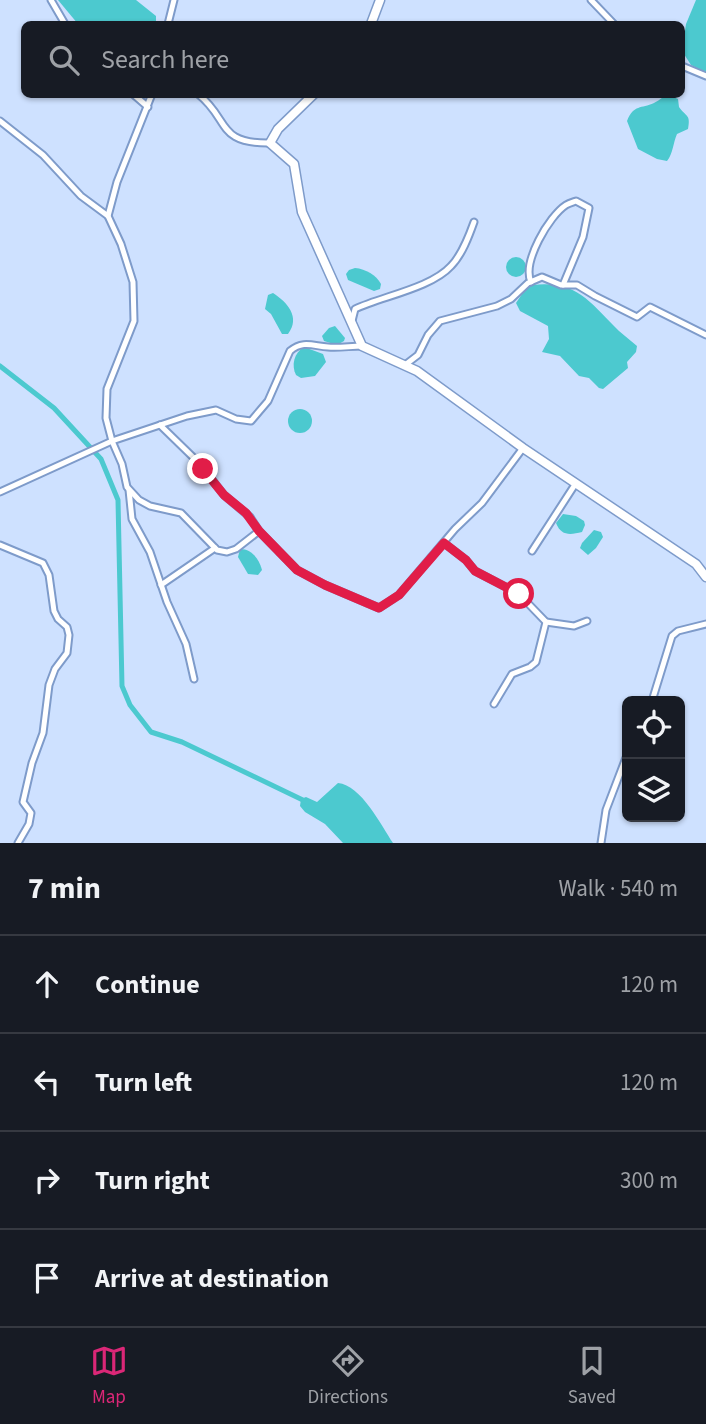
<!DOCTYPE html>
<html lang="en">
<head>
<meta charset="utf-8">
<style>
	body { margin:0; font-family:"Source Sans 3",sans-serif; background:#242831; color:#f1f3f6 }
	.controls { position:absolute; right:21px; bottom:21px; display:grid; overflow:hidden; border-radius:10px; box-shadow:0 2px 5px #0004 }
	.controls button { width:63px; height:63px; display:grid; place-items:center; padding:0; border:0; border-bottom:2px solid #363941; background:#171b24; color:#f1f3f6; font:35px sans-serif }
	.stop { position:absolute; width:21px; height:21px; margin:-16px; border:5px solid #e11d48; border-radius:50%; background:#fff }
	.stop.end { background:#e11d48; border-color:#fff; box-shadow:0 2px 7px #0008 }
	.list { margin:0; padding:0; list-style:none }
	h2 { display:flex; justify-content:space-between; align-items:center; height:91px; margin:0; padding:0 28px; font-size:30px }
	h2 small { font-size:23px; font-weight:400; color:#9ea1a6 }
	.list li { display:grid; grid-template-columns:46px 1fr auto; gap:21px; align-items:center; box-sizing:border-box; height:98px; padding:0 28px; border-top:2px solid #363941 }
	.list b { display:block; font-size:26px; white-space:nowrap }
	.list em { font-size:23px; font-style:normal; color:#9ea1a6 }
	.icon { flex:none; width:38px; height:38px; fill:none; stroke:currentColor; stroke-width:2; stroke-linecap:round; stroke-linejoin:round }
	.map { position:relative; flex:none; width:706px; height:843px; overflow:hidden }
	.search { position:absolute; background:#171b24; box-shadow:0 2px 5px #0004; left:21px; right:21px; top:21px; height:77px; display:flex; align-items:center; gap:18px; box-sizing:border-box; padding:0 24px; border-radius:10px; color:#9ea1a6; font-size:26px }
	.sheet { height:483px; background:#171b24 }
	nav { display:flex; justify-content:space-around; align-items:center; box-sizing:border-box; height:98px; border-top:2px solid #363941; background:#171b24; font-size:19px; color:#9ea1a6 }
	nav a { display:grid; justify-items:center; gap:4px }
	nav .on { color:#db2777 }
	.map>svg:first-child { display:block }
	.water { fill:#4cc9cf }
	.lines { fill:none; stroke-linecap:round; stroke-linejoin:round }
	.canal { stroke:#4cc9cf; stroke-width:5 }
	.street-casing { stroke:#7e9bca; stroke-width:9 }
	.secondary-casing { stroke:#7e9bca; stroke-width:11 }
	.street { stroke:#fff; stroke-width:5 }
	.secondary { stroke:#fff; stroke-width:8 }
	.route { stroke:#e11d48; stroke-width:9 }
</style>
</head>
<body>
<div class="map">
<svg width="706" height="843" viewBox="0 0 706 843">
	<rect width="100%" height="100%" fill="#cee1ff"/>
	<g class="water">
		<path d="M 58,0 L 136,0 L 156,16 L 156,24 L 78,24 Z"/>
		<path d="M 696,0 L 706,0 L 706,73 L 691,65 L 682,51 L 686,24 Z"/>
		<path d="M 669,95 L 678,99 L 679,107 C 686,117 691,114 688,129 L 677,134 C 673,143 673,154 667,161 L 657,159 L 638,149 L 627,121 C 634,104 641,109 654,103 C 660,100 663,96 669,95 Z"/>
		<circle cx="516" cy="267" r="10"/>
		<path d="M 355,268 C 366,269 376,275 381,284 L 380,289 L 374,291 L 348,280 L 346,274 L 349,270 Z"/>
		<path d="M 533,285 C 578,280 591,304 619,331 C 625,336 631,341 637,346 L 636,352 L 627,362 L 628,368 L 603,389 L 599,388 L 589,378 L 579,376 L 560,356 L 542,352 L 549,339 L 548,326 L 520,311 L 516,303 L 526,288 Z"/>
		<path d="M 273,293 C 287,302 301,317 288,334 L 282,334 L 271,314 L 265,309 L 268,295 Z"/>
		<path d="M 335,326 L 345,338 L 344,341 L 337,345 L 324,341 L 322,336 L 329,328 Z"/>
		<path d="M 304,347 L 323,354 L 326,362 L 315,376 L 301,378 L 296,375 C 291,365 294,353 304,347 Z"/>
		<circle cx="300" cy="421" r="12"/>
		<path d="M 563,514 L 576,516 L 584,521 L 585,525 L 582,532 C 570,535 561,536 556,523 Z"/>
		<path d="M 594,530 L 601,532 L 603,537 L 596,548 L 588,555 L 580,548 L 582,543 Z"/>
		<path d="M 240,549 C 252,549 259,559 262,570 L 258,575 L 248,574 L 238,557 Z"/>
		<path d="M 338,783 C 361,785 381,825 393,843 L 343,843 L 325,824 L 305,812 L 300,806 L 301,799 L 306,797 L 317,802 Z"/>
	</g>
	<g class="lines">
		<path class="canal" d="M 0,366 L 54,408 L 101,459 L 118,500 L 122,686 L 130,705 L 151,732 L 182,742 L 307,802"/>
		<g class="street-casing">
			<g id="street">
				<path d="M 51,0 L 65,24"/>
				<path d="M 591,0 L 614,24"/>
				<path d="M 168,24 L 174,0"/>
				<path d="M 682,66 L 706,76"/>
				<path d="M 133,94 L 148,107"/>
				<path d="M 152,94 L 117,182 L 108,216 L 121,244 L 133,282 L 134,321 L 107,389 L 106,418 L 112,441 L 122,464 L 127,487 L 139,500 L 150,506 L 181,513 L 217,550 L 227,552 L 236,549 L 259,531 L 297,570 L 325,585 L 379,608 L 399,595 L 455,529 L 482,503 L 523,448"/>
				<path d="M 198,94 C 230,119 216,144 270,143"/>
				<path d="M 0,121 L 43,155 L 81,196 L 108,216"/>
				<path d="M 531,282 C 522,262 549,216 566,205 C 569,203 573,202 576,201 L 589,208 L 583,237 L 563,285"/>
				<path d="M 352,321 L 355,309 C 383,296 431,288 451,266 C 462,255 469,236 474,222"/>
				<path d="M 405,365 L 418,355 L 428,335 L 440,321 L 497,306 L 511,299 L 528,283 L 542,277 L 561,285 L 577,285 L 595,296 L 637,317 L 650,307 L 706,335"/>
				<path d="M 160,425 L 198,462 L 224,495 L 250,517 L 259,531"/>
				<path d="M 129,490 L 132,519 L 150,552 L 167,602 L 186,644 L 194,679"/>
				<path d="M 0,492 L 112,441 L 187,416 L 216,410 L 236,419 L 251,421 L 268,401 L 290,351 C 303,340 313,346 328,347 C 339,348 351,346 362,346"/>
				<path d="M 444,543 L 466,560 L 475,571 L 519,594 L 546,622 L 536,662 L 530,667 L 512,674 L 494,704"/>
				<path d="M 0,545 L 43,563 L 49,575 L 54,611 L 58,619 L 67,627 L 69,635 L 67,653 L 55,669 L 49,685 L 43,733 L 32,763 L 23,802 L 31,813 L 29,824 L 18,843"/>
				<path d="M 532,551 L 576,483"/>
				<path d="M 161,585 L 215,548"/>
				<path d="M 546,622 L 574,626 L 587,621"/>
				<path d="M 652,701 L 672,636 L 678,631 L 706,624"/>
				<path d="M 601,843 L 606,810 L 627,755"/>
			</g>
		</g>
		<g class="secondary-casing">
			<g id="secondary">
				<path d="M 371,24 L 380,0"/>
				<path d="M 314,94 L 278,129 L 270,143 L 294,164 L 302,212 L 362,346 L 417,371 L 523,448 L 696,564 L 706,577"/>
			</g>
		</g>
		<use href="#street" class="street"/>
		<use href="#secondary" class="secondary"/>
	</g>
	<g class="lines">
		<path class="route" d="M 203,469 L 224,495 L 246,513 L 259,531 L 297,570 L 325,585 L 379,608 L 399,595 L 444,543 L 466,560 L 475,571 L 519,594"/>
	</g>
</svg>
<div class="controls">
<button><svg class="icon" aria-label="locate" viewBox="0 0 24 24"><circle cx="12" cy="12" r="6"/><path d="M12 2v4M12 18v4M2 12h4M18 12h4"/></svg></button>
<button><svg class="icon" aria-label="layers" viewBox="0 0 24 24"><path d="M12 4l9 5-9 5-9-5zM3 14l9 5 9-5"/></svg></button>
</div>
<div class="stop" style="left:519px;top:594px"></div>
<div class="stop end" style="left:203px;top:469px"></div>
<div class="search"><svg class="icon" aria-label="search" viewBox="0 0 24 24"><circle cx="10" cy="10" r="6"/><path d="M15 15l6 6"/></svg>Search here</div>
</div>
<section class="sheet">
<h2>7 min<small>Walk · 540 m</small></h2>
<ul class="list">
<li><svg class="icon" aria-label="ahead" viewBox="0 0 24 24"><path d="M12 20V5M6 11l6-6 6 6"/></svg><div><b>Continue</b></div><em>120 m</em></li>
<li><svg class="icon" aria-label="left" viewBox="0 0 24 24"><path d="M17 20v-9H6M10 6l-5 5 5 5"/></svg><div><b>Turn left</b></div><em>120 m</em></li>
<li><svg class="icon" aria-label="right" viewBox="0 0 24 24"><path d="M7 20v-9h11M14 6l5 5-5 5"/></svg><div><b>Turn right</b></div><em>300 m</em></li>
<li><svg class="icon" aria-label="arrive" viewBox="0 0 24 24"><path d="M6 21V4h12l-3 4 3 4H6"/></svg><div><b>Arrive at destination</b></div></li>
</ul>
</section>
<nav>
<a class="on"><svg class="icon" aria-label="map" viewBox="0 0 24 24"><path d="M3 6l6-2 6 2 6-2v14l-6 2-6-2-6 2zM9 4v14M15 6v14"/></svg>Map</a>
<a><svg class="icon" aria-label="directions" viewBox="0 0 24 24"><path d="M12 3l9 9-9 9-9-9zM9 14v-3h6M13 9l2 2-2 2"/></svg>Directions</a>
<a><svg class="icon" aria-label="saved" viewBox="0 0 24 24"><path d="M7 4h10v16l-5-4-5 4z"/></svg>Saved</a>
</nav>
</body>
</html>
